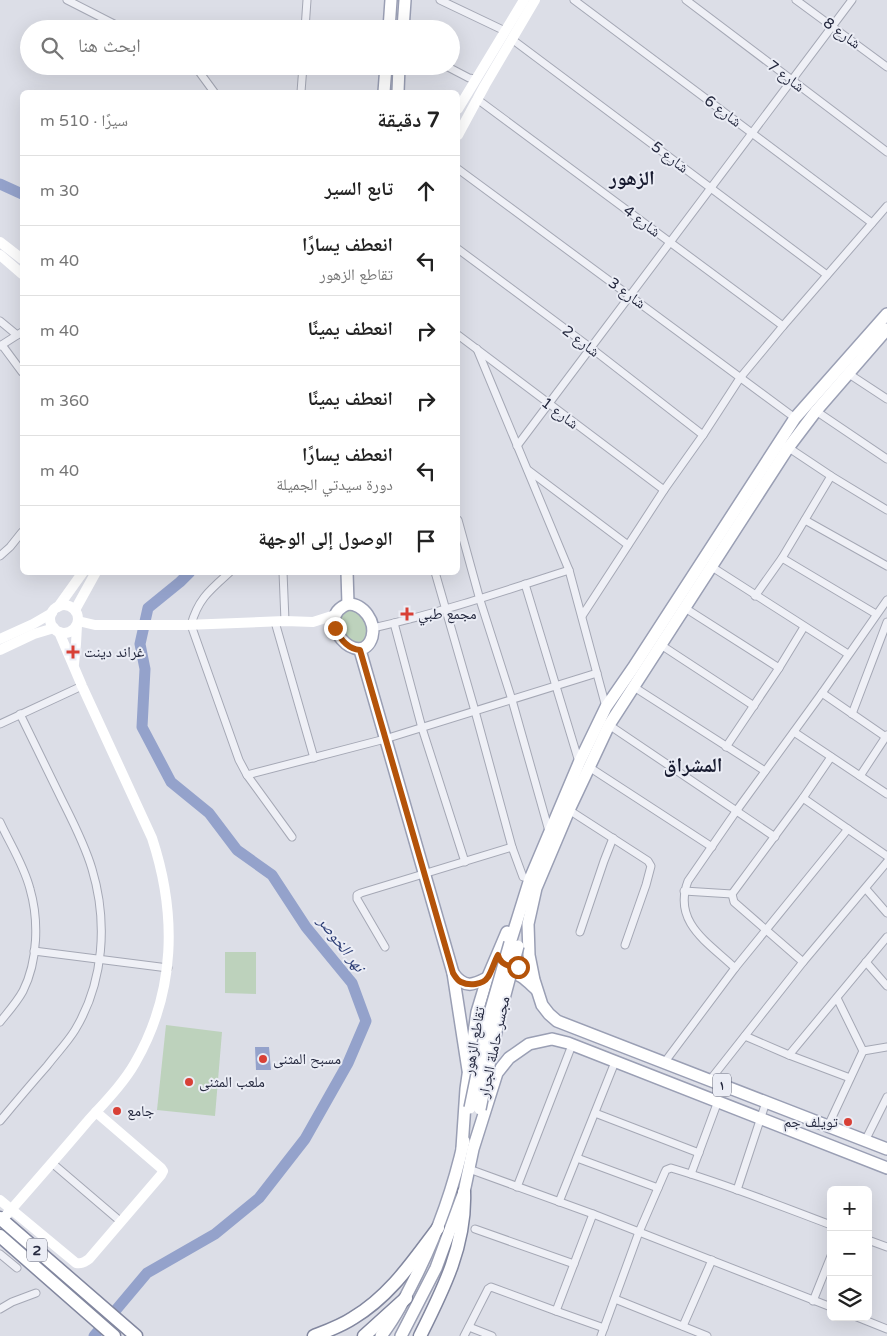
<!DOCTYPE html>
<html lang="ar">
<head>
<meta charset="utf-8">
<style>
	body { margin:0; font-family:"Varela Round","Noto Naskh Arabic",sans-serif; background:#f2f2f2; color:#222; direction:rtl }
	.controls { position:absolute; right:15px; bottom:15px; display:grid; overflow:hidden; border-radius:8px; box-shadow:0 5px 20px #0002 }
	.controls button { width:45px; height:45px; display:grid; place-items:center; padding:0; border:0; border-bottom:1px solid #e0e0e0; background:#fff; color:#222; font:25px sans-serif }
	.stop { position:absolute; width:15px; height:15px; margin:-11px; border:4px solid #b45309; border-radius:50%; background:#fff }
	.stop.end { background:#b45309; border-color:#fff; box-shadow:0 1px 5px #0008 }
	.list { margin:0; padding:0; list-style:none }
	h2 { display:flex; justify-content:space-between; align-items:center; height:65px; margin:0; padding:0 20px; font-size:21px }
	h2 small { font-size:16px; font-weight:400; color:#767676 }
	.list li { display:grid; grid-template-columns:32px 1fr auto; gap:15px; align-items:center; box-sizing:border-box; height:70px; padding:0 20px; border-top:1px solid #e0e0e0 }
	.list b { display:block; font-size:19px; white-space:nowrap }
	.list p { margin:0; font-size:16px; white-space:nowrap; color:#767676 }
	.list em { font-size:16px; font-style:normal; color:#767676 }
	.icon { flex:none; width:28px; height:28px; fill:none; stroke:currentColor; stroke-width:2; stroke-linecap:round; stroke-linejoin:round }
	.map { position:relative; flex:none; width:887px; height:1336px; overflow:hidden; direction:ltr }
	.search { position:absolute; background:#fff; box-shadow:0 5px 20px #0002; left:20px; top:20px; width:440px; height:55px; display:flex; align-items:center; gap:12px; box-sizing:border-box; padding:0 18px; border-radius:28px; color:#767676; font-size:19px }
	.panel { position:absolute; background:#fff; box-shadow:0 5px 20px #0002; left:20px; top:90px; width:440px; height:485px; border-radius:8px; direction:rtl }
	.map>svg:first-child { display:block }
	.green { fill:#bdd2bc }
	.water { fill:#94a2cb }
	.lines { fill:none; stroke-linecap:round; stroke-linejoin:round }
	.river { stroke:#94a2cb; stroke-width:11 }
	.street-casing { stroke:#a5a8b5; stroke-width:9 }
	.primary-casing { stroke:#9a9fb4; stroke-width:14 }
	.highway-casing { stroke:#82879f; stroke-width:15 }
	.street { stroke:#eff0f6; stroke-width:7 }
	.secondary { stroke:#fff; stroke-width:10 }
	.primary { stroke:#fff; stroke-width:11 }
	.highway { stroke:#fff; stroke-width:12 }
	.primary-bridge-casing { stroke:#9a9fb4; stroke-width:14; stroke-linecap:butt }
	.primary-bridge { stroke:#fff; stroke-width:11 }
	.route { stroke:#b45309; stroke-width:6 }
	.poi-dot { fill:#d84036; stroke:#ebedf5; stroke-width:2 }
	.labels { text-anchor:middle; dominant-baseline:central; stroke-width:4; stroke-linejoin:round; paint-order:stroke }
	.shield { fill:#ebedf5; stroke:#606476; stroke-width:1 }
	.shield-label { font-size:14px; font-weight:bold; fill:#25293f }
	.street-label { font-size:15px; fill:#25293f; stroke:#ebedf5 }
	.poi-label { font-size:15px; fill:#25293f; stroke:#ebedf5; text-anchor:start }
	.water-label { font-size:16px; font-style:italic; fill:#2c3d75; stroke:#ebedf5 }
	.district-label { font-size:20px; font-weight:bold; fill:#171a2f; stroke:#ebedf5 }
</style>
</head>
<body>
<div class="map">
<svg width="887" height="1336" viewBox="0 0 887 1336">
	<rect width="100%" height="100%" fill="#dcdee7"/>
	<g class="green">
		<path d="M 346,609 C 359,611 371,621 366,635 C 365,638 364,641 361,642 C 360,643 354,643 353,643 L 338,628 L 340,613 Z"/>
		<path d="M 225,952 L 256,952 L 256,994 L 225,993 Z"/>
		<path d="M 166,1025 L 222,1032 L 215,1116 L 157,1110 Z"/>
	</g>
	<path class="water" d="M 255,1047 L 269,1047 L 271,1070 L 256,1070 Z"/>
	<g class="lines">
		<g class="river">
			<path d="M 0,184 L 22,194"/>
			<path d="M 94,1336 L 147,1273 L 215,1234 L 259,1198 L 305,1139 L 348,1063 L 366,1021 L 352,983 L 306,927 L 272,875 L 237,850 L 209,813 L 171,782 L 142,727 L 145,669 L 140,644 L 148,608 L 180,582 L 190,572"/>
		</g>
		<g class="street-casing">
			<g id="street">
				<path d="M 67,0 L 124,29"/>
				<path d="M 440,0 L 505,31"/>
				<path d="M 574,0 L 872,223"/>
				<path d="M 686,0 L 887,152"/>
				<path d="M 796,0 L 887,67"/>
				<path d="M 305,29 L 307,0"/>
				<path d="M 513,40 L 827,275"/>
				<path d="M 195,66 L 214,92"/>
				<path d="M 446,66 L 469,78 L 475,79"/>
				<path d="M 301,92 L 303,66"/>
				<path d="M 477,99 L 783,326"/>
				<path d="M 458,169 L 795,418"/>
				<path d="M 458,249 L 591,348 L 703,435"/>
				<path d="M 0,321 L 17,335"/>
				<path d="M 458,335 L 664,490"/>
				<path d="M 2,345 L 22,372"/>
				<path d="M 0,346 L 22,332"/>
				<path d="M 477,349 L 569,570 L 606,707"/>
				<path d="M 849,374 L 887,399"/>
				<path d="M 816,411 L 887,459"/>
				<path d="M 517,446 L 852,0"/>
				<path d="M 786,446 L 831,476 L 887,510"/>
				<path d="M 528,470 L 628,545"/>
				<path d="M 458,520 L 480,600 L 512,700 L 549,831"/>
				<path d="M 805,520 L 887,566"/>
				<path d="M 0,556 L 10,547 L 22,532"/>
				<path d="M 782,558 L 876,614"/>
				<path d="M 712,567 L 848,654"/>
				<path d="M 230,572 C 210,590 198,599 191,625 L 239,760 L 247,775 L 292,837"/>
				<path d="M 283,572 L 285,621"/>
				<path d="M 435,572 L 475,711 L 512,847 L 523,877 L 530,879"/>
				<path d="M 525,584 L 579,762"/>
				<path d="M 755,596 L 782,558 L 831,476"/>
				<path d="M 685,608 L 779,668"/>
				<path d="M 582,616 L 664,490 L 703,435 L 740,378 L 783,326 L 887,206"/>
				<path d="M 275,622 L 314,758"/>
				<path d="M 394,623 L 422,728 L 465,862"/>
				<path d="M 373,628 C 440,613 504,591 569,570"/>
				<path d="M 661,645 L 754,706"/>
				<path d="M 634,687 L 765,771"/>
				<path d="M 822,693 L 886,737"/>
				<path d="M 852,714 L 887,622"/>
				<path d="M 0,724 L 82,686"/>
				<path d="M 609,725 L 775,837"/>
				<path d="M 794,732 L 887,794"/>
				<path d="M 726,747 L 779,668 L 804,627"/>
				<path d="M 589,767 L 712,847"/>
				<path d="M 247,775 L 385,739 L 597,673"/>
				<path d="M 860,776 L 887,735"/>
				<path d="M 803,798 L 887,856"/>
				<path d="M 569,810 L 648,861 L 651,866 L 646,885 L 625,945"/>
				<path d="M 0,822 C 10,844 24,865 30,889 C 39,920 38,961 23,991 C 17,1002 8,1012 0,1022"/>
				<path d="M 866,889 L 887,913"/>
				<path d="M 684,891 L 732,894"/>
				<path d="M 580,932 L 604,861 L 613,838"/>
				<path d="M 385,947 L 357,899 L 357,895 L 361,893 L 512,847"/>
				<path d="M 34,951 L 168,968"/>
				<path d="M 803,962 L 734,902 L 732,894 L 803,798 L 831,757"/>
				<path d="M 866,962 L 887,986"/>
				<path d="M 735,968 C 709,943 672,923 688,881 L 737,810 L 822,693 L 887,600"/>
				<path d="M 745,1036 L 789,1055 L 850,1078"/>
				<path d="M 863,1051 L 887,1047"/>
				<path d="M 789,1055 L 887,937"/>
				<path d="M 664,1063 L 735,968 L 848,829"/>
				<path d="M 710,1080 L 803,962 L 887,862"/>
				<path d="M 595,1113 L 699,1153"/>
				<path d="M 0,1121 C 16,1102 31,1084 47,1066 C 56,1054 67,1043 75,1030 C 104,982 108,922 92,869 C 85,845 73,822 62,800 C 48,771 34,743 20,714"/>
				<path d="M 828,1126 L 863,1051 L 837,998"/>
				<path d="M 865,1141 L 887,1097"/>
				<path d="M 577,1158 L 658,1188"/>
				<path d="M 52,1163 L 120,1221"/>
				<path d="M 469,1169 L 593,1214 L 831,1307"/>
				<path d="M 691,1174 L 718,1101"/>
				<path d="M 517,1187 L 572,1045"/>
				<path d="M 737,1190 L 766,1102"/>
				<path d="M 559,1202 L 615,1062"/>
				<path d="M 475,1229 L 574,1264"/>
				<path d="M 868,1240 L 887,1247"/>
				<path d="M 0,1254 L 17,1268"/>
				<path d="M 615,1299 L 707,1336"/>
				<path d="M 813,1301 L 831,1256"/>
				<path d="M 0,1309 L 12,1302 L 36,1293"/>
				<path d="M 556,1311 L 604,1328"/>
				<path d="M 857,1317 L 887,1329"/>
				<path d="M 683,1326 L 712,1260"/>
				<path d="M 469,1327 L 492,1336"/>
				<path d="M 464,1336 L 488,1289 L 491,1287 L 556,1311 L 593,1214"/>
				<path d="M 601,1336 L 639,1232 L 665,1172 L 666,1170 L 671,1168 C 726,1184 778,1205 831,1225"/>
			</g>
		</g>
		<g class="primary-casing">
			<g id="primary">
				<path d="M 389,29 L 391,0"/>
				<path d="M 403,29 L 405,0"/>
				<path d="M 384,92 L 386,66"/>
				<path d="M 398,92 L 399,66"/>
				<path d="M 887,329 L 816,411 L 788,448 L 609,725 L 569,810 L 536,888 L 528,924 L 529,955 L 534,980 L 542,1005 L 549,1014 L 557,1021 L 887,1149"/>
				<path d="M 347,572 L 348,604"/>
				<path d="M 348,604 C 364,604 376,622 372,637 C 361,672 310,619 348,604 Z"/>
				<path d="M 360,650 L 453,973 L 468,1070 C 472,1077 477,1081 485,1081"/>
				<path d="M 510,943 L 530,879 L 579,763 L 606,707 L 633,668 L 795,418 L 887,314"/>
				<path d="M 453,973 C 472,1000 487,969 509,972 C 520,973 528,982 536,989"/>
				<path d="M 462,1148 L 466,1089 L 477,1012 L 487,979 L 507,932"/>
				<path d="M 381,1336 C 396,1317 407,1294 418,1272 C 438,1231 454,1186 464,1141"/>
				<path d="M 401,1336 L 436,1268 L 464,1192 L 473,1149 L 497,1073 L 509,1058 L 529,1044 L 552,1039 L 568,1043 L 887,1168"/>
			</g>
		</g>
		<g class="highway-casing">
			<g id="highway">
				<path d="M 0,1218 L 136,1336"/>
				<path d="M 0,1236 L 114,1336"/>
				<path d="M 314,1336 C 327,1331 341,1326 353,1318 C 390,1296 413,1261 438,1228"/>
				<path d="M 364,1336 L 406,1298"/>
				<path d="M 420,1336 C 443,1290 466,1245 464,1192"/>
			</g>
		</g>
		<use href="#street" class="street"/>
		<g class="secondary">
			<path d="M 458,109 L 524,0"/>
			<path d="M 458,135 L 485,85 L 535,0"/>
			<path d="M 0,242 L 22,259"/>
			<path d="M 0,255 L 22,274"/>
			<circle cx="64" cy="619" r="14"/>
			<path d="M 58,607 L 83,572"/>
			<path d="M 75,610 L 96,572"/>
			<path d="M 78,621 L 95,625 L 186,625 L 285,621 L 313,622 L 335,615"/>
			<path d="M 0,639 L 33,624 L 52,613"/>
			<path d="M 0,650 L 34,634 L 54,628"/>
			<path d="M 74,664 L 76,644 L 77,625"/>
			<path d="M 0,1200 L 76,1263 C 82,1264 84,1262 89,1259 L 161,1175 L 163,1171 L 161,1168 L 96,1112"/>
			<path d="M 2,1220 C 31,1187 59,1155 87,1122 C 104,1103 123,1084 135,1063 C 176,992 177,914 152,838 L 82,686 L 59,632"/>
		</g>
		<use href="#primary" class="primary"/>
		<use href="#highway" class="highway"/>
		<g class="primary-bridge-casing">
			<g id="primary-bridge">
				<path d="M 470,1108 L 489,1016 L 510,943"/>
				<path d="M 480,1109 L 499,1017 L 518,946"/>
			</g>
		</g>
		<use href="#primary-bridge" class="primary-bridge"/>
	</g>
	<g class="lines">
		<path class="route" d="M 335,628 C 340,639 348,649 360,650 L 453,973 C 455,976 457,980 461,982 C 469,986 483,985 488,977 C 492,971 494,962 498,955 C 500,964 509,967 518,967"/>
	</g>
	<g class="poi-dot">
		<path d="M404.5 606.5h5v5h5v5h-5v5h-5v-5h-5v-5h5z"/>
		<path d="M70.5 644.5h5v5h5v5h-5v5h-5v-5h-5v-5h5z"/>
		<circle cx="263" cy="1059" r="5"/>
		<circle cx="189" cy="1082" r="5"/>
		<circle cx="117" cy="1111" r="5"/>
		<circle cx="848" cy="1122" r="5"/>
	</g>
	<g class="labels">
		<g class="shield">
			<rect x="713" y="1073.5" width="18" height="23" rx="4"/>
			<rect x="27" y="1238.5" width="20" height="23" rx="4"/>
		</g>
		<g class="shield-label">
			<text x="722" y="1085">١</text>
			<text x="37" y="1250">2</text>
		</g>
		<g class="street-label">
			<text transform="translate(842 33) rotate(36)">شارع 8</text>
			<text transform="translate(786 76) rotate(37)">شارع 7</text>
			<text transform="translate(723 111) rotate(37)">شارع 6</text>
			<text transform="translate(670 157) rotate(37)">شارع 5</text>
			<text transform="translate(642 221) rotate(37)">شارع 4</text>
			<text transform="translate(627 293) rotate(36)">شارع 3</text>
			<text transform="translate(581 341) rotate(37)">شارع 2</text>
			<text transform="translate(560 413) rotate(37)">شارع 1</text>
			<text transform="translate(474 1041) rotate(-80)">تقاطع الزهور</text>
			<text transform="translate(494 1047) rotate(-78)">مجسر حاملة الجرار</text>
		</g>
		<g class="poi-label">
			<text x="418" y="614">مجمع طبي</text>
			<text x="84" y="652">غراند دينت</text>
			<text x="273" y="1059">مسبح المثنى</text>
			<text x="199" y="1082">ملعب المثنى</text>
			<text x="127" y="1111">جامع</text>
			<text x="838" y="1122" text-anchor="end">تويلف جم</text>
		</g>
		<g class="water-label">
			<text transform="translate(341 944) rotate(52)">نهر الخوصر</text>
		</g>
		<g class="district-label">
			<text x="632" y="179">الزهور</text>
			<text x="693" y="766">المشراق</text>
		</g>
	</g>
</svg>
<div class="controls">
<button>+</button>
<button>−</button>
<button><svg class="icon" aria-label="layers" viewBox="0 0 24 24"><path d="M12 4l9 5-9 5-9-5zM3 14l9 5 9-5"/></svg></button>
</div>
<div class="stop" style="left:518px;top:967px"></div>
<div class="stop end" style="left:335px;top:628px"></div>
<div class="search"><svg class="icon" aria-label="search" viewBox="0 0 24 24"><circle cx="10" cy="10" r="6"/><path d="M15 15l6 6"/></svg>ابحث هنا</div>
<section class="panel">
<h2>7 دقيقة<small>سيرًا · 510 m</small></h2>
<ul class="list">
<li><svg class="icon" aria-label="ahead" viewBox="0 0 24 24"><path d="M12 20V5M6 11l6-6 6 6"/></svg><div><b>تابع السير</b></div><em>30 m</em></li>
<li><svg class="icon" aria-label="left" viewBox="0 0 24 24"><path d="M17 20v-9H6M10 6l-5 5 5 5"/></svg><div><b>انعطف يسارًا</b><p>تقاطع الزهور</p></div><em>40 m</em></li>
<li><svg class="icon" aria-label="right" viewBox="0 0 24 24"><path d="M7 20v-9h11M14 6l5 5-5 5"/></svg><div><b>انعطف يمينًا</b></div><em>40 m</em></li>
<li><svg class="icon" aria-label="right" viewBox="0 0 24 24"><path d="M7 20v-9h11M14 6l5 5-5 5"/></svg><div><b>انعطف يمينًا</b></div><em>360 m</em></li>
<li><svg class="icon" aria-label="left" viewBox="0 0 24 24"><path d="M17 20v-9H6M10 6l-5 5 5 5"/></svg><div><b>انعطف يسارًا</b><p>دورة سيدتي الجميلة</p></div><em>40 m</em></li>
<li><svg class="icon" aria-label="arrive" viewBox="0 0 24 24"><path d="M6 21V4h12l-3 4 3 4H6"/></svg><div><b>الوصول إلى الوجهة</b></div></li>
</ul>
</section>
</div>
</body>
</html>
